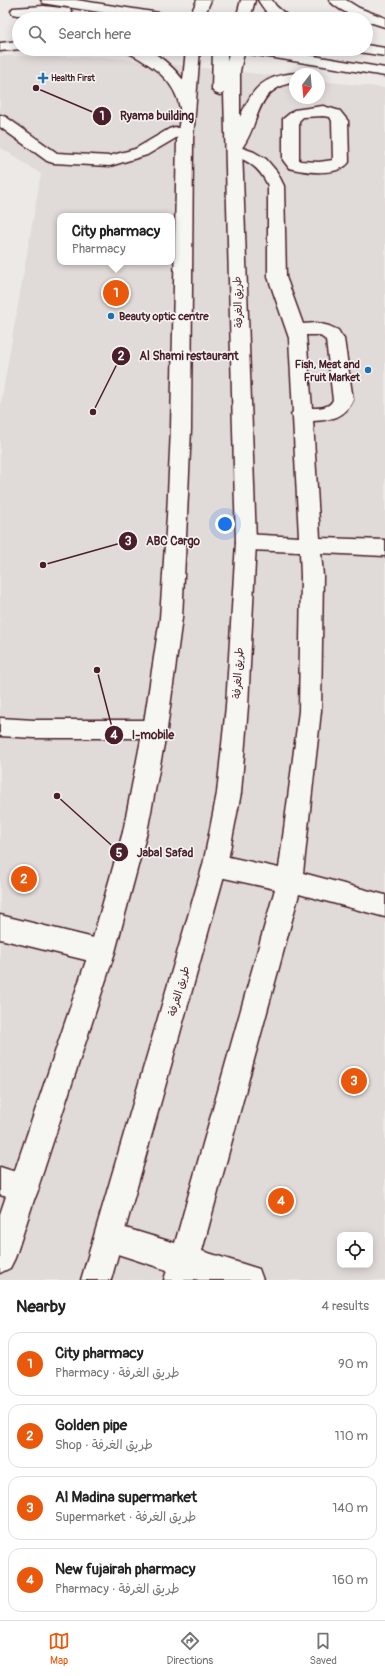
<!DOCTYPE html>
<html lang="en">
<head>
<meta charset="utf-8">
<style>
	body { margin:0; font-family:Pangolin,"Playpen Sans Arabic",sans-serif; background:#f2f2f2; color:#222 }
	.controls { position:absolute; right:12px; bottom:12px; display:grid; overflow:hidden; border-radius:8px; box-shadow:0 2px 10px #0003 }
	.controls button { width:36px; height:36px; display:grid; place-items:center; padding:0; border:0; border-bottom:1px solid #e0e0e0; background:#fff; color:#222; font:20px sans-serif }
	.compass { position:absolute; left:289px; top:68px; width:36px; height:36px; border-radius:50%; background:#fff; box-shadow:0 2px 10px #0003; rotate:196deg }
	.you { position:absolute; left:225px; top:524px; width:14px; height:14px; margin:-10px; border:3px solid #fff; border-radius:50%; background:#1a73e8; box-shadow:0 0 0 6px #1a73e833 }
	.badge { display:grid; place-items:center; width:26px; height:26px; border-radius:50%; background:#ea580c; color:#fff; font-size:13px; font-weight:700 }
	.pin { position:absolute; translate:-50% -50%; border:2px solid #fff; box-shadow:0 1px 4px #0006 }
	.popup { position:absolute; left:57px; top:213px; width:118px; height:52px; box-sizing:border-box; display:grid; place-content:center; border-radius:8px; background:#fff; filter:drop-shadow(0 1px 3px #0005); font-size:13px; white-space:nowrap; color:#767676 }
	.popup b { font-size:15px; color:#222 }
	.popup::after { content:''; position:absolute; left:50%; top:100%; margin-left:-8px; border:8px solid transparent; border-top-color:#fff }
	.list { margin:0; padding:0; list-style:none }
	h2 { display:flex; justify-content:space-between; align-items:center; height:52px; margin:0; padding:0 16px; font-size:17px }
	h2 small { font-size:13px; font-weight:400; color:#767676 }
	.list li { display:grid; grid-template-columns:26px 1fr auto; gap:12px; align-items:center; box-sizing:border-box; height:64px; margin:0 8px 8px; padding:0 8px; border:1px solid #e0e0e0; border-radius:12px }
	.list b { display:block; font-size:15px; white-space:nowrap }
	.list p { margin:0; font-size:13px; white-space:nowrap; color:#767676 }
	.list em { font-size:13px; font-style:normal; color:#767676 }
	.icon { flex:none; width:22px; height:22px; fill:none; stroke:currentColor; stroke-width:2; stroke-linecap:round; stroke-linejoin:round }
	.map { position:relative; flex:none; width:385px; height:1280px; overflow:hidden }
	.search { position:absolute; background:#fff; box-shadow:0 2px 10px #0003; left:12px; right:12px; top:12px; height:44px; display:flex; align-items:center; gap:10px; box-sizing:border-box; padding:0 14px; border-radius:22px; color:#767676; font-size:15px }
	.sheet { height:340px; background:#fff }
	nav { display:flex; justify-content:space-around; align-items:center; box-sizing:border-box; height:56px; border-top:1px solid #e0e0e0; background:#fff; font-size:11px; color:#767676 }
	nav a { display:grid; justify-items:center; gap:2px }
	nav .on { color:#ea580c }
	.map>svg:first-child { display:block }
	.built { fill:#e0dad8; fill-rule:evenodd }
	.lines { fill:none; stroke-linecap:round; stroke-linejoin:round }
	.minor-casing { stroke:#4a1f2b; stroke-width:3 }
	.highway-casing { stroke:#4a1f2b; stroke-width:3 }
	.minor { fill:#f6f6f2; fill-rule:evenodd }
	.highway { fill:#f6f6f2; fill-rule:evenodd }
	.poi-dot { fill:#1f6fb2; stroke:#f6f6f2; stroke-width:1.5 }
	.labels { text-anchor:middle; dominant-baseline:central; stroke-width:3; stroke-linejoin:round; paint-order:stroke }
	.far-poi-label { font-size:9px; font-weight:bold; fill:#4a1f2b; stroke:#f6f6f2; text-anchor:start }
	.street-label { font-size:11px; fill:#4a1f2b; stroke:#f6f6f2 }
	.poi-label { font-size:11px; font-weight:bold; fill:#4a1f2b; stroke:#f6f6f2; text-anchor:start }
	.leader { fill:none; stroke:#4a1f2b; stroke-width:1.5 }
	.callout-dot { fill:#4a1f2b; stroke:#f6f6f2; stroke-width:1.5 }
	.mark-label { font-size:12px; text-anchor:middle; font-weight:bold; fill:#fff }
	.callout-label { font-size:12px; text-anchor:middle; font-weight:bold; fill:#4a1f2b; stroke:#f6f6f2; stroke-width:3; stroke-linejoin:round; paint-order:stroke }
</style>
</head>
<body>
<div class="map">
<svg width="385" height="1280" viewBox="0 0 385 1280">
	<rect width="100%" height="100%" fill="#ece9e6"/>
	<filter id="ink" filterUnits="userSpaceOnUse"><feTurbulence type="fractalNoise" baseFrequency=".025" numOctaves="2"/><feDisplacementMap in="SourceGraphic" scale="8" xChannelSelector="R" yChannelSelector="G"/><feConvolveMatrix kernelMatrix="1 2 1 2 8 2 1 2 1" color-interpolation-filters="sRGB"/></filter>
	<g filter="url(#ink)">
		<path class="built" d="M 0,56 L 104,57 L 295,78 L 295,98 L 319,98 L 319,81 L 385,88 L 385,1280 L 0,1280 L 0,408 L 41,174 L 0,147 ZM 60,216 L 172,216 L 172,262 L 60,262 ZM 340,1235 L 370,1235 L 370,1265 L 340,1265 Z"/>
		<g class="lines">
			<g class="minor-casing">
				<g id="minor">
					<path d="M 329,0 L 346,0 L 359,8 L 385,18 L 385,27 L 366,21 L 366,19 C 356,19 335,8 329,0 Z"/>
					<path d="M 49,12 L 54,13 L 56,16 L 55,19 L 41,19 L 44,13 Z"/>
					<path d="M 19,41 L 19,49 L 21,49 L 0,51 L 0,43 Z"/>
					<path d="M 323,106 L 340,111 L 348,121 L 349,162 C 339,177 304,172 289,168 L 283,160 L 283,119 L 294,110 ZM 323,116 L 330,117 L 332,121 L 333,160 L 319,162 L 300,161 L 299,160 L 299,121 L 303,117 Z"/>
					<path d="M 0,115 L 6,117 L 57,153 L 109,156 L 135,149 L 169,129 L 175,127 L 181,129 L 183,132 L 181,135 L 147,155 L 110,166 L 53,163 L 47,161 L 0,127 Z"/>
					<path d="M 234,145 L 254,152 L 266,159 L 277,172 L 284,186 L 286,277 L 303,324 L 317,323 L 329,326 L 338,330 L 341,335 L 344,339 L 353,400 C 345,418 331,420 313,421 L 320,538 L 385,540 L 385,556 L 321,553 L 323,576 L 321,711 L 303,873 L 385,895 L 385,917 L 299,894 L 202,1251 L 259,1269 L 263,1280 L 199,1280 L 194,1279 L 194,1280 L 164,1280 L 167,1270 L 99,1248 L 94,1238 L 99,1228 L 109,1223 L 175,1243 L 275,889 L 215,876 L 206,873 L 203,865 L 206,857 L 215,854 L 279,868 L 299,711 L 301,576 L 300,552 L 246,550 L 239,547 L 236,542 L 239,537 L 246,534 L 299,537 L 293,417 L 291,414 L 293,412 L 289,338 L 268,277 L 268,186 C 260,167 247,160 228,153 L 226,150 L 228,147 ZM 306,335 L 319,335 L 326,340 L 333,400 C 329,408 320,408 312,408 Z"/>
					<path d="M 0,718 L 34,720 L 155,720 L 163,722 L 167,729 L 163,736 L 155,738 L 34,738 L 0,736 Z"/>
					<path d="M 0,915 L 102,940 L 111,944 L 115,952 L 111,960 L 102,964 L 0,939 Z"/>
					<path d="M 0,1167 L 35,1178 L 39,1188 L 35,1198 L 25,1202 L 0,1195 Z"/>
				</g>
			</g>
			<g class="highway-casing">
				<g id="highway">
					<path d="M 41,0 L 76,0 L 172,15 L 177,16 L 179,19 L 144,19 L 48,4 L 43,3 Z"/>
					<path d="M 197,0 L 211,0 L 203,19 L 189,19 Z"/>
					<path d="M 241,0 L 255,0 L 250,19 L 236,19 Z"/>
					<path d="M 258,0 L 272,0 L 276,6 L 291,19 C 270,19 270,18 258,0 Z"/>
					<path d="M 44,6 L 70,9 L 72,12 L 70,15 C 62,17 53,15 45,14 C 34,14 23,17 13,14 L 11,11 L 13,8 Z"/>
					<path d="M 366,45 L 385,48 L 385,56 L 359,52 L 357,49 L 366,49 Z"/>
					<path d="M 125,49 C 130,49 138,48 144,49 C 157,52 175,69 183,80 L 186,49 L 200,49 L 193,139 L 191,429 L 187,516 L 182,618 L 167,729 L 147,832 L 115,952 L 15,1258 L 10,1268 L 0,1273 L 0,1214 L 89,952 L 123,832 L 143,729 L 160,618 L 167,516 L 171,429 L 177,139 C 178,130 181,117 180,108 C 175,80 151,64 127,52 Z"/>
					<path d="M 213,49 L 227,49 L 227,61 L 230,49 L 273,49 L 385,68 L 385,76 L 244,53 L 240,71 L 240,117 C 250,95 257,81 282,75 C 289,74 294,72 300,74 L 295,74 L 295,82 C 253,90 262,120 242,148 L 256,542 L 248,706 L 241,793 L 227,865 L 111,1280 L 81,1280 L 203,865 L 217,793 L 226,706 L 236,542 L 224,93 L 220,95 L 215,93 L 212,90 Z"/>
				</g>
			</g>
			<use href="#minor" class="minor"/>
			<use href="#highway" class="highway"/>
		</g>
	</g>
	<g class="poi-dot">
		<path d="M41 72h4v4h4v4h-4v4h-4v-4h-4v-4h4z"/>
		<circle cx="111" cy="316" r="4"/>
		<circle cx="368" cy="370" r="4"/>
	</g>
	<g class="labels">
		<g class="far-poi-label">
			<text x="51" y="78">Health First</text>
		</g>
		<g class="street-label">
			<text transform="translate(238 302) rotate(-92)">طريق الغرفة</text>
			<text transform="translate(238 673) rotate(-87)">طريق الغرفة</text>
			<text transform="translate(179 991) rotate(-74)">طريق الغرفة</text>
		</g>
		<g class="poi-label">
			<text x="119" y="316">Beauty optic centre</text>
			<text x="360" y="364" text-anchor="end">Fish, Meat and<tspan x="360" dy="13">Fruit Market</tspan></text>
		</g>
	</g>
	<path class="leader" d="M36 88L102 116M93 412L121 356M43 565L128 541M97 670L114 735M57 796L119 852"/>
	<g class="callout-dot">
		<circle cx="36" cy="88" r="4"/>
		<circle cx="93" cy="412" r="4"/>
		<circle cx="43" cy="565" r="4"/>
		<circle cx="97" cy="670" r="4"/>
		<circle cx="57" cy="796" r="4"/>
		<circle cx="102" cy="116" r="10"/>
		<circle cx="121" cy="356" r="10"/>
		<circle cx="128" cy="541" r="10"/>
		<circle cx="114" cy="735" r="10"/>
		<circle cx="119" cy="852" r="10"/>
	</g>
	<g class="mark-label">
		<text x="102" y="120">1</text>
		<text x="121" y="360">2</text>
		<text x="128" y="545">3</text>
		<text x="114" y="739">4</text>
		<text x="119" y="857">5</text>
	</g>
	<g class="callout-label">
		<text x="157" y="120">Ryama building</text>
		<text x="189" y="360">Al Shami restaurant</text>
		<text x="173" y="545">ABC Cargo</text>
		<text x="153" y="739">I-mobile</text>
		<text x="165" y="857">Jabal Safad</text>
	</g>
</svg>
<div class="controls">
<button><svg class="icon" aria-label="locate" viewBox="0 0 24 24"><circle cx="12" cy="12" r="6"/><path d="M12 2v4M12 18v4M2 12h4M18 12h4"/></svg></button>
</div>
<svg class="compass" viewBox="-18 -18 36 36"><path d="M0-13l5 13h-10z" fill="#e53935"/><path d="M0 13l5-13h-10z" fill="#767676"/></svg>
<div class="you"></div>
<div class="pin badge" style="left:116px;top:293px">1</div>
<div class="popup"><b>City pharmacy</b>Pharmacy</div>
<div class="pin badge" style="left:24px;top:879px">2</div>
<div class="pin badge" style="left:354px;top:1081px">3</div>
<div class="pin badge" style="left:281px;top:1201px">4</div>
<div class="search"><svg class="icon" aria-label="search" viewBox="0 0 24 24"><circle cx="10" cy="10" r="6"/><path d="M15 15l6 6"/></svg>Search here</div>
</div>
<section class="sheet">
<h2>Nearby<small>4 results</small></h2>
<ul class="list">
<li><span class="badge">1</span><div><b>City pharmacy</b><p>Pharmacy · طريق الغرفة</p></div><em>90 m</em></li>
<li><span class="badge">2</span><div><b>Golden pipe</b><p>Shop · طريق الغرفة</p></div><em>110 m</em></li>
<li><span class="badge">3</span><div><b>Al Madina supermarket</b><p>Supermarket · طريق الغرفة</p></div><em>140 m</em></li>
<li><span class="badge">4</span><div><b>New fujairah pharmacy</b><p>Pharmacy · طريق الغرفة</p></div><em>160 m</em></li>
</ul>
</section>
<nav>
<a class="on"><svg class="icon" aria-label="map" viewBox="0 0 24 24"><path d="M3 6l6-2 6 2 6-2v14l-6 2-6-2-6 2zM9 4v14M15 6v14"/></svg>Map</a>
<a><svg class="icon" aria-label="directions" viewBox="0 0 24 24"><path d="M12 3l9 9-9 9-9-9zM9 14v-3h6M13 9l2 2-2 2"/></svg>Directions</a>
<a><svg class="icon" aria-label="saved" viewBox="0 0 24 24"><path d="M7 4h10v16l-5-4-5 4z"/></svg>Saved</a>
</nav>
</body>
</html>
